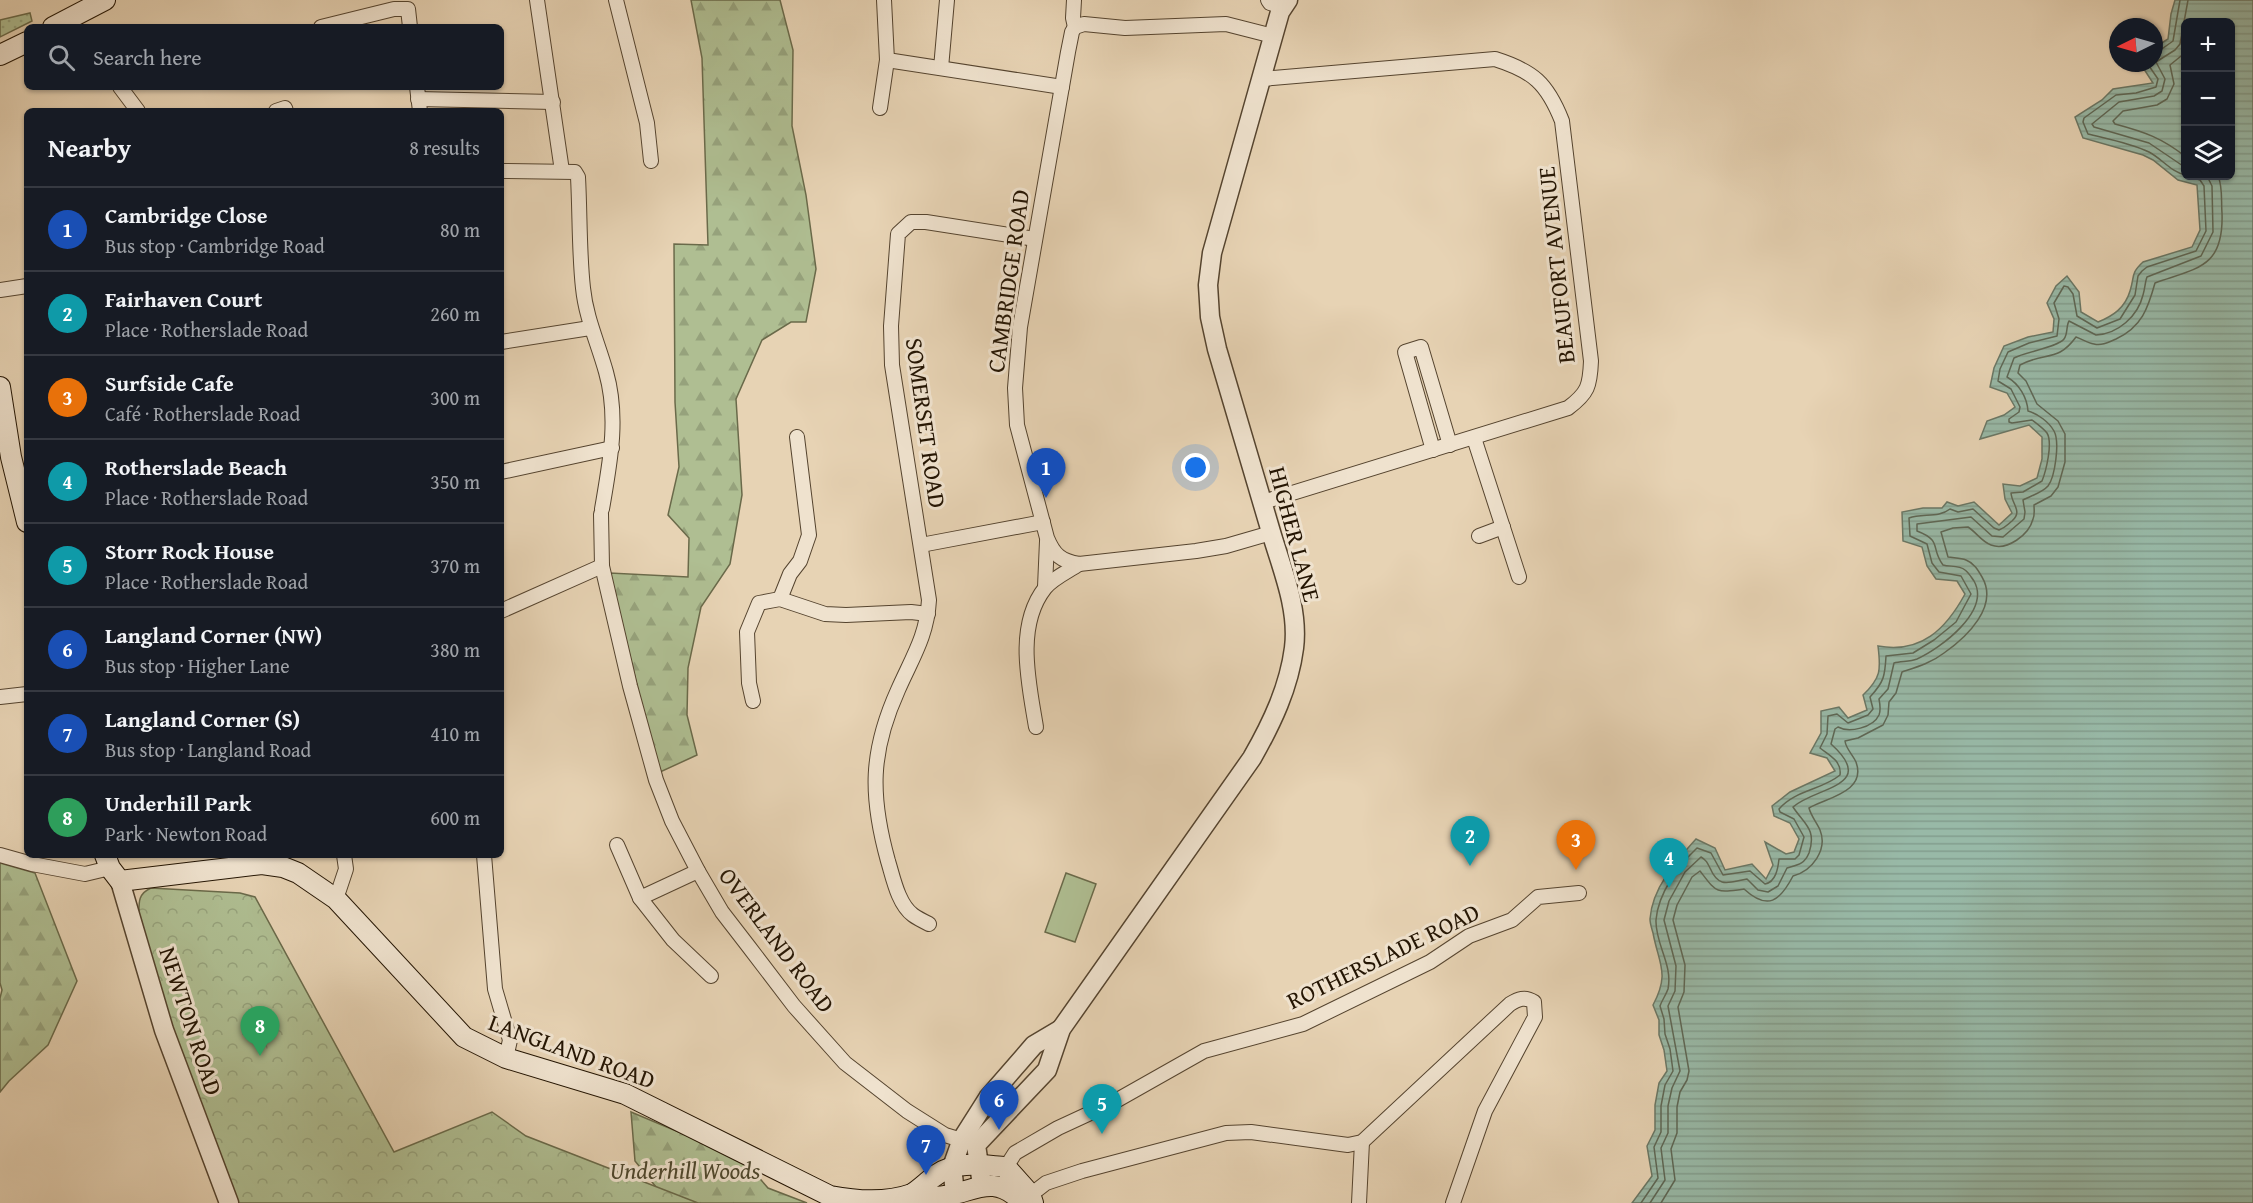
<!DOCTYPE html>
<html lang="en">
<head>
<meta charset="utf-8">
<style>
	body { margin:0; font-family:"Gentium Book Plus",serif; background:#20242c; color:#f1f3f6 }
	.controls { position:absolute; right:18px; top:18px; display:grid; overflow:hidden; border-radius:9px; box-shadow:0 2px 4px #0004 }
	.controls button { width:54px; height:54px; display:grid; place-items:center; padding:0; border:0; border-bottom:2px solid #363941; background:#171b24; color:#f1f3f6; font:30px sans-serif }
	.compass { position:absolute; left:2109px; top:18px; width:54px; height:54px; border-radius:50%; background:#171b24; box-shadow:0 2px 4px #0004; rotate:265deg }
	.you { position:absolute; left:1196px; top:468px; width:21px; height:21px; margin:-15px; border:4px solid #fff; border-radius:50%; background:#1a73e8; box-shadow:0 0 0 9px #1a73e833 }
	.badge { display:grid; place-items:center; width:39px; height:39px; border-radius:50%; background:#2563eb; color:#fff; font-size:20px; font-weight:700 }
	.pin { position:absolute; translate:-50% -50px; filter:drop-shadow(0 2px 3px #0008) }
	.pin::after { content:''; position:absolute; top:32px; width:21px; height:18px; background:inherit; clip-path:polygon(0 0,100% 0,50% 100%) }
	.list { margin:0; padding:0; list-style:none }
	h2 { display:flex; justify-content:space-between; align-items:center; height:78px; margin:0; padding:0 24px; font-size:26px }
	h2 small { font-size:20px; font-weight:400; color:#9ea1a6 }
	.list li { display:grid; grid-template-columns:39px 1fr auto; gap:18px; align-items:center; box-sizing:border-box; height:84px; padding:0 24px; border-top:2px solid #363941 }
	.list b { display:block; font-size:22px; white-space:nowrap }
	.list p { margin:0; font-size:20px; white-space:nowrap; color:#9ea1a6 }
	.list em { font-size:20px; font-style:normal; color:#9ea1a6 }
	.icon { flex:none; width:33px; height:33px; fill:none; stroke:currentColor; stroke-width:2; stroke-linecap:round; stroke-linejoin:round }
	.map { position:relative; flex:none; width:2253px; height:1203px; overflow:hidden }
	.search { position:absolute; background:#171b24; box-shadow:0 2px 4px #0004; left:24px; top:24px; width:480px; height:66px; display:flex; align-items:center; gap:15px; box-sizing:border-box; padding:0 21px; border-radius:9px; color:#9ea1a6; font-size:22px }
	.panel { position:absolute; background:#171b24; box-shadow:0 2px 4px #0004; left:24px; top:108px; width:480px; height:750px; border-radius:9px }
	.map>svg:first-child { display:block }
	.grass { fill:url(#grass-dots); stroke:#6a6a4a; stroke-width:1.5 }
	.forest { fill:url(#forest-firs); stroke:#6a6a4a; stroke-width:1.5 }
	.park { fill:url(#park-crowns); stroke:#6a6a4a; stroke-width:1.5 }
	.garden { fill:#afbe92; stroke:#6a6a4a; stroke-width:1.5 }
	.water { fill:url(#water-rules); stroke:#6a7765; stroke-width:1.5; fill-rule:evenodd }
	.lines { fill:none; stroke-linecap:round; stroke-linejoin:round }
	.shore { stroke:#5e6755; stroke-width:1.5 }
	.minor-casing { stroke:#55442f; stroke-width:16 }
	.tertiary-casing { stroke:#55442f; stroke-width:21 }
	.secondary-casing { stroke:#241503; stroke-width:22 }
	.minor { stroke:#efe2ce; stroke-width:14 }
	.tertiary { stroke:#efe2ce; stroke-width:18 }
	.secondary { stroke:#efe2ce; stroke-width:20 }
	.labels { text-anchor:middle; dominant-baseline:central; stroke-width:6; stroke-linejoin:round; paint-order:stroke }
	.street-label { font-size:24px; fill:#241503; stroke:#efe2ce }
	.park-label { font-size:24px; font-style:italic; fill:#4e482e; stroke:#efe2ce }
</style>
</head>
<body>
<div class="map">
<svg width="2253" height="1203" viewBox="0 0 2253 1203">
	<defs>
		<pattern id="grass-dots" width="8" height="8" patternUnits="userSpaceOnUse" patternTransform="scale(1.5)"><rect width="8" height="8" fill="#afbe92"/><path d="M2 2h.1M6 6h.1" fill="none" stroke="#96a27c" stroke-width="1.8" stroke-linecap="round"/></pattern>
		<pattern id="forest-firs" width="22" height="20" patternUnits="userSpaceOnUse" patternTransform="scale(1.5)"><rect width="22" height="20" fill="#afbe92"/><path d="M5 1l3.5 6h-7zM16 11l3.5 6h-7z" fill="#96a27c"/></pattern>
		<pattern id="park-crowns" width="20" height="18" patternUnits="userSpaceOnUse" patternTransform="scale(1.5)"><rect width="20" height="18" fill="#afbe92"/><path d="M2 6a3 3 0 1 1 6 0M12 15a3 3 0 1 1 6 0" fill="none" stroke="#96a27c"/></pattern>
		<pattern id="water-rules" width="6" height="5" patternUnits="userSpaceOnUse" patternTransform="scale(1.5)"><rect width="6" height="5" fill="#98b9a7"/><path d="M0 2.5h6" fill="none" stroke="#839e8e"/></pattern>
	</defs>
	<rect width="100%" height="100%" fill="#e7d3b4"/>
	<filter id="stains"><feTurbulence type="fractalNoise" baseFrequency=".00333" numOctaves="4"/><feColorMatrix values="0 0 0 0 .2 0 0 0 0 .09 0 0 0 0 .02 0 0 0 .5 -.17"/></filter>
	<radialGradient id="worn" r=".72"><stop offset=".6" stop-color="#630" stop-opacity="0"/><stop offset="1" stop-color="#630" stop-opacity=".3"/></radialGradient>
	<path class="grass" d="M 30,13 L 32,21 L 0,37 L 0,20 Z"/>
	<g class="forest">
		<path d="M 691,0 L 780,0 L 793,50 L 792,126 L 806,195 L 816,269 L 806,322 L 791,322 L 762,340 L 736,399 L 742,495 L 730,564 L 701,607 L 688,668 L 687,715 L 697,755 L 658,773 L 610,573 L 688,577 L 689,538 L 668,515 L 679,467 L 675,402 L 674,244 L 708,245 L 702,58 Z"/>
		<path d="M 0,863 L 35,873 L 77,981 L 48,1045 L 9,1081 L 0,1092 L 0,998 L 2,990 L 0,983 Z"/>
		<path d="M 631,1112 L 743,1159 L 768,1188 L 807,1203 L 669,1203 L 635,1161 Z"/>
	</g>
	<path class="park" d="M 151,888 L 240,893 L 255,897 L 394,1152 L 492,1112 L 526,1136 L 698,1203 L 234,1203 L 200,1120 L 139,918 C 139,904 137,894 151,888 Z"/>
	<path class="garden" d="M 1066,873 L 1096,884 L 1075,942 L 1045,932 Z"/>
	<path class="water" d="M 2175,0 L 2253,0 L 2253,1203 L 1632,1203 L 1652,1176 L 1647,1146 L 1655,1130 L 1655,1105 L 1659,1083 L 1667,1071 L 1664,1050 L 1659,1035 L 1659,1020 L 1653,1005 C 1670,973 1659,965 1653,933 C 1652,929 1650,924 1650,919 C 1652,888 1676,861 1696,839 L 1715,848 L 1725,870 L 1752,864 L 1766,879 L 1773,865 L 1765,842 L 1786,854 L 1794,852 L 1799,839 L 1790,823 L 1774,816 L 1772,806 L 1790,792 L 1835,771 L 1827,758 L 1810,753 L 1821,733 L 1821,711 L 1839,707 L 1848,718 L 1867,710 L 1863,695 C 1881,678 1881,670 1878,646 C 1921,654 1946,629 1965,594 L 1957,581 L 1936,579 L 1927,566 L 1922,547 L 1903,541 L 1902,512 L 1923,508 L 1942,508 L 1947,502 L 1958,506 L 1974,502 L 1999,525 L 2012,513 L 2005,499 L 2003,484 L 2020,486 L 2037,478 L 2042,459 L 2042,437 L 2029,425 L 1980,439 L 1987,421 L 2004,415 L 2015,407 L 2007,393 L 1990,387 L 1994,368 L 2004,346 L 2028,337 L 2053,332 L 2054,319 L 2047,303 L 2056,286 L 2067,276 L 2079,292 L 2081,312 L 2098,322 C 2113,316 2125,308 2130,291 C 2135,276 2130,274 2143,262 L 2192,247 L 2200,230 L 2197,185 L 2178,180 L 2153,160 L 2143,155 L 2083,138 L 2075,117 L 2102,100 L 2113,89 L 2153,83 L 2140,63 L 2154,63 L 2154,48 L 2168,39 L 2171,14 ZM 2186,22 L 2230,22 L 2230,176 L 2186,176 Z"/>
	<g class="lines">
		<g class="shore">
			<path d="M 2154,52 L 2159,51 L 2173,41 L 2180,0"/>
			<path d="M 2186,52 L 2170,65 L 2174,84 L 2167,99 L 2157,105 L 2123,111 L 2113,121 L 2115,124 C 2145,132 2162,138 2186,157"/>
			<path d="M 2147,63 L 2158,79 L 2156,87 L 2136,93 L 2116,95 L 2084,118 L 2083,122 L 2088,134 C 2108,139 2130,143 2149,152 C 2161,158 2172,173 2186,175"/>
			<path d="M 2186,168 L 2149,143 L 2094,127 L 2092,124 L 2119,102 L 2154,96 L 2162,91 L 2165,79 L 2156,62 L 2175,50 L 2180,44 L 2188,0"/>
			<path d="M 1641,1203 L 1658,1178 L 1654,1147 L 1661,1132 L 1661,1106 L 1665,1085 L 1673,1071 L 1670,1049 L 1665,1034 L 1664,1019 L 1660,1006 C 1662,1000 1666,995 1668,989 C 1673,964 1655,944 1656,920 C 1658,893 1679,865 1697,848 L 1711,853 L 1723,875 L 1750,871 L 1765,884 C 1776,882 1778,868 1779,859 L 1795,859 L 1799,855 L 1804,837 L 1794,819 L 1780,812 L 1779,809 C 1795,790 1822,790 1840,775 C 1842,761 1829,755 1820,748 L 1827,734 L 1828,716 L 1837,714 L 1848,723 L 1868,715 L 1873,709 L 1870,697 C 1884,682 1885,676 1886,656 L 1913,653 L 1934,640 L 1956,622 L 1971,594 L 1961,576 L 1939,572 L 1932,563 L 1927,544 L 1910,536 L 1909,518 C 1922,513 1939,518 1950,509 L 1958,512 L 1973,509 L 1994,528 L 1999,530 C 2005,528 2007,525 2012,521 C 2023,511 2012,505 2011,493 L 2023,492 L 2042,481 C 2046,471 2053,443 2047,433 C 2043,428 2036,423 2032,420 L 2012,423 L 2009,422 L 2009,419 L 2019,412 L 2020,407 L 2011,389 L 1998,381 L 2000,369 L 2008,352 L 2029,343 L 2057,336 L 2059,319 L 2054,303 L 2064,286 L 2068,287 L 2073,294 L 2077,316 L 2097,328 L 2120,319 L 2135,295 L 2138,276 L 2142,271 L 2147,267 L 2196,251 L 2206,231 L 2204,186 L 2200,180 L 2187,176"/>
			<path d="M 1650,1203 L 1665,1180 L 1661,1148 L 1668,1133 L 1668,1106 L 1672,1088 L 1680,1071 L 1668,1006 L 1675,991 L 1676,966 L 1664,920 L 1669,901 L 1685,872 L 1701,857 C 1706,860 1707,862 1710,868 C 1719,889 1729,882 1747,879 L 1758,890 L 1768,892 L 1778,886 L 1787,868 C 1797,865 1804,865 1809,853 C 1817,829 1804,824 1793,807 C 1815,787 1879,787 1831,744 L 1835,729 L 1838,727 C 1849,733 1873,728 1879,715 C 1881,710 1880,704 1879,699 L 1888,689 L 1894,663 C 1901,661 1910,662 1917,659 C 1941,648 1991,611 1974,581 C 1971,577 1969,573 1965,570 C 1959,565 1950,567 1943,565 C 1930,548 1943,541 1917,531 L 1917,524 L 1971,517 L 1992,536 L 2003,537 L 2024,519 L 2025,512 L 2023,500 C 2030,496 2042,493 2048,486 C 2055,477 2060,442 2054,431 C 2049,422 2038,414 2028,411 C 2027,397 2019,384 2007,377 L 2014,358 C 2025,352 2058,347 2064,339 C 2068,334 2066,326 2069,321 L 2096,335 C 2118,334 2138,316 2143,295 C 2145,289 2145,282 2147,277 L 2201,256 L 2213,232 L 2212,186 L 2207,176"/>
			<path d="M 1661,1203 L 1675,1180 L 1671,1149 L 1677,1133 L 1677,1107 L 1680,1092 L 1687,1080 L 1689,1071 L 1678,1007 L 1684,992 L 1685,965 L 1673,920 L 1677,905 L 1692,877 L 1700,871 C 1717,893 1715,893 1744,889 C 1768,911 1780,901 1793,876 C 1812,871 1828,850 1820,830 C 1817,823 1811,816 1809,808 C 1826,798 1867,792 1856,762 C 1853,755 1846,749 1845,741 L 1858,738 L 1883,725 L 1888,715 L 1889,702 L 1896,693 L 1902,672 C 1917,667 1931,663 1944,653 C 1967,637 1999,606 1982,577 C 1978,570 1974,563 1966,560 C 1961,558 1954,558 1948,557 L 1941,532 L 1953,528 L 1968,527 C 1976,532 1982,542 1991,545 C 2007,551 2029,535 2033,519 C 2035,515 2034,509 2034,505 L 2051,496 L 2058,487 L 2065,462 L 2065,434 L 2058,421 L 2037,404 L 2026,381 L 2018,373 L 2020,365 C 2046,351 2057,363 2076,337 C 2082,339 2087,343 2094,344 C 2102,346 2109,342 2116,339 C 2142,327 2148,308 2155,283 C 2197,268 2224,268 2222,213 C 2221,201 2223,187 2218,176"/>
		</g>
		<g class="minor-casing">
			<g id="minor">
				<path d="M 537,0 L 562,171"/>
				<path d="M 616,0 L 647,123 L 651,161"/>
				<path d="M 1074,0 L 1073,18 L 1075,27"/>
				<path d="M 1268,0 L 1270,3 L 1282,7"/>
				<path d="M 321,27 L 394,9 L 408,9 L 410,27"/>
				<path d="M 887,60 L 1062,87"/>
				<path d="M 941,68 L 947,0"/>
				<path d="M 1262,79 L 1495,59 C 1533,71 1547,83 1562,121 L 1591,361 C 1590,386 1588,393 1568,408 L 1263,502"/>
				<path d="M 120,87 L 138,111"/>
				<path d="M 417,87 L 420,111"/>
				<path d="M 418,99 L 553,102"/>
				<path d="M 880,108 L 887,60 L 884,0"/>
				<path d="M 276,111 L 285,108 L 286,111"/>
				<path d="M 501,171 L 575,172 L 578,177 C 580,213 579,252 583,288 C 586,318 598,343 606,372 C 619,418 610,462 602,509"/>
				<path d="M 0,290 L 27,286"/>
				<path d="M 501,342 L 590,328"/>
				<path d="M 1474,438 L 1519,577"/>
				<path d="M 1433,450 L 1405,352 L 1421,347 L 1450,445"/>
				<path d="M 501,472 L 612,448"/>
				<path d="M 601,514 L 602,566 L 630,686 L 656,780 L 672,821 L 698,871 L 722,912 L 749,947 L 794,1006 L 845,1063 L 907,1111 L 945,1135 L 968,1142"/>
				<path d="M 1271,533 L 1226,546 L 1196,551 L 1079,564 C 1061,561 1054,555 1047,538 L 1017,425 L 1015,388 L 1020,327 L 1068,52 L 1072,32 L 1075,27 L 1084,24 L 1125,28 L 1226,24 L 1273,36"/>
				<path d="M 1479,536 L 1503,527"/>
				<path d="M 921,545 L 1043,522"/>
				<path d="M 1045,587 L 1047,541"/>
				<path d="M 780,599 L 790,574 L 800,561 L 809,535 L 797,437"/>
				<path d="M 501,611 L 602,566"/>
				<path d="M 0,697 L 27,694"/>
				<path d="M 753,701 L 749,683 L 747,632 L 759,603 L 780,599 L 825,614 L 846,615 L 911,612 L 928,614"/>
				<path d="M 1036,727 C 1029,684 1015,626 1045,588 C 1053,578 1069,571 1079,564"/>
				<path d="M 617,845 L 640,898 L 673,940 L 711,976"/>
				<path d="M 0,855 L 32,864 L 85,874 L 110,868"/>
				<path d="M 484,855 L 495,989 L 510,1040 L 506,1058"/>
				<path d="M 640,898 L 698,871"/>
				<path d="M 336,899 L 346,869 L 344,855"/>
				<path d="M 929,924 C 923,921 917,918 913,915 C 898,904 893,877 888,861 C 870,796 870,752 898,690 C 912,658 927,636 929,600 L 892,365 L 891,326 L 898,234 L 911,222 L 926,222 L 1035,239"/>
				<path d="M 1007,1177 L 1006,1167 L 1015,1153 L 1058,1128 L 1112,1103 L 1204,1051 L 1303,1024 L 1430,962 L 1469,936 L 1512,920 L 1538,897 L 1579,893"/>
				<path d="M 1024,1200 L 1046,1183 L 1082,1171 L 1226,1133 L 1251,1132 L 1348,1145 L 1362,1142 L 1510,1004 C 1518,999 1525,996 1534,1002 L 1535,1017 L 1485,1111 L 1453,1203"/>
				<path d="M 1359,1203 L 1362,1142"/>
			</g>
		</g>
		<g class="tertiary-casing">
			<g id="tertiary">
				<path d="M 120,881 L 164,1030 L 229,1203"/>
				<path d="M 982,1185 L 976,1145 L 1047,1070 L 1061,1029 L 1252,758 C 1272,723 1289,687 1294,648 C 1299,609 1282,569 1271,532 C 1253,471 1235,410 1217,349 L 1210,317 L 1208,285 L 1212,253 L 1280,12 L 1288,0"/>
				<path d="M 955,1193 L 952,1167 L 962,1139 L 988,1098 L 1034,1045 L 1061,1029"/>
			</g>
		</g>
		<g class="secondary-casing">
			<g id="secondary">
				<path d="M 53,27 L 105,0"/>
				<path d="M 0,55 L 27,42"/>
				<path d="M 0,387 L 11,457 L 27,522"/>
				<path d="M 105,855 L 110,868 L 120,881 L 262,864 L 283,867 L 298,873 L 336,899 L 464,1037 L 506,1058 L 625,1094 L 830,1196 C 856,1201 887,1203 912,1194 C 926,1185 934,1173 950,1168 C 967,1162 989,1166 1006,1167 L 1030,1194 L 1033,1203"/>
				<path d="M 912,1194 C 919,1195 928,1197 935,1197 C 971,1196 991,1169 1023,1203"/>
			</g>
		</g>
		<use href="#minor" class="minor"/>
		<use href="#tertiary" class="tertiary"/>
		<use href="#secondary" class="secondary"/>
	</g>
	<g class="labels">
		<g class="street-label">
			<text transform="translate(1556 265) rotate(-96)">BEAUFORT AVENUE</text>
			<text transform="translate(1008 281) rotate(-82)">CAMBRIDGE ROAD</text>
			<text transform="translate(926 423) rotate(82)">SOMERSET ROAD</text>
			<text transform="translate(1295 534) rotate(75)">HIGHER LANE</text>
			<text transform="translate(777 940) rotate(53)">OVERLAND ROAD</text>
			<text transform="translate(1383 956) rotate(-26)">ROTHERSLADE ROAD</text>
			<text transform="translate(191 1021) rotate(72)">NEWTON ROAD</text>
			<text transform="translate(572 1051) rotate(20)">LANGLAND ROAD</text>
		</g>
		<g class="park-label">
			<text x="685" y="1170">Underhill Woods</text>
		</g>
	</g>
	<rect width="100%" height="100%" filter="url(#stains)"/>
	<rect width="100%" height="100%" fill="url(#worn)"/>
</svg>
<div class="controls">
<button>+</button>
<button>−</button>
<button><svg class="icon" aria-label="layers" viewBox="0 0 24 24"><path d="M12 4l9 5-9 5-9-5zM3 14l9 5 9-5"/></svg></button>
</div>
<svg class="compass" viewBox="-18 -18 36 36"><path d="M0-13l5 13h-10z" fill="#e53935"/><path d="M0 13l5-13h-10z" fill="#9ea1a6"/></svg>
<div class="you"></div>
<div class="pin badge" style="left:1046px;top:498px;background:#1a4fb4">1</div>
<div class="pin badge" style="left:1470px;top:866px;background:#0f9aa8">2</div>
<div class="pin badge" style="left:1576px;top:870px;background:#e8710a">3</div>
<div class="pin badge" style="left:1669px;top:888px;background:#0f9aa8">4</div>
<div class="pin badge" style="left:1102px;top:1134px;background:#0f9aa8">5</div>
<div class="pin badge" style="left:999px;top:1130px;background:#1a4fb4">6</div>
<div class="pin badge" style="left:926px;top:1175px;background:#1a4fb4">7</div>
<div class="pin badge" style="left:260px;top:1056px;background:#2e9e5b">8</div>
<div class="search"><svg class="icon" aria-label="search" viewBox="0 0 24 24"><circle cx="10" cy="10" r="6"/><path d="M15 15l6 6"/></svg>Search here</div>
<section class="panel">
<h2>Nearby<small>8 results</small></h2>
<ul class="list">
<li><span class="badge" style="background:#1a4fb4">1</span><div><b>Cambridge Close</b><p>Bus stop · Cambridge Road</p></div><em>80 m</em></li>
<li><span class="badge" style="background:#0f9aa8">2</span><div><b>Fairhaven Court</b><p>Place · Rotherslade Road</p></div><em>260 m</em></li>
<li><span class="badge" style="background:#e8710a">3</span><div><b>Surfside Cafe</b><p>Café · Rotherslade Road</p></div><em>300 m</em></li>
<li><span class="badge" style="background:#0f9aa8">4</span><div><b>Rotherslade Beach</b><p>Place · Rotherslade Road</p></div><em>350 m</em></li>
<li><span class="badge" style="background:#0f9aa8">5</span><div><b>Storr Rock House</b><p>Place · Rotherslade Road</p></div><em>370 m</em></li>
<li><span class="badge" style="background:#1a4fb4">6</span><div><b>Langland Corner (NW)</b><p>Bus stop · Higher Lane</p></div><em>380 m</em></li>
<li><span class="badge" style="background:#1a4fb4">7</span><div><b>Langland Corner (S)</b><p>Bus stop · Langland Road</p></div><em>410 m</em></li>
<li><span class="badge" style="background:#2e9e5b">8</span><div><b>Underhill Park</b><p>Park · Newton Road</p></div><em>600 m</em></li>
</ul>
</section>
</div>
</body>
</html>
